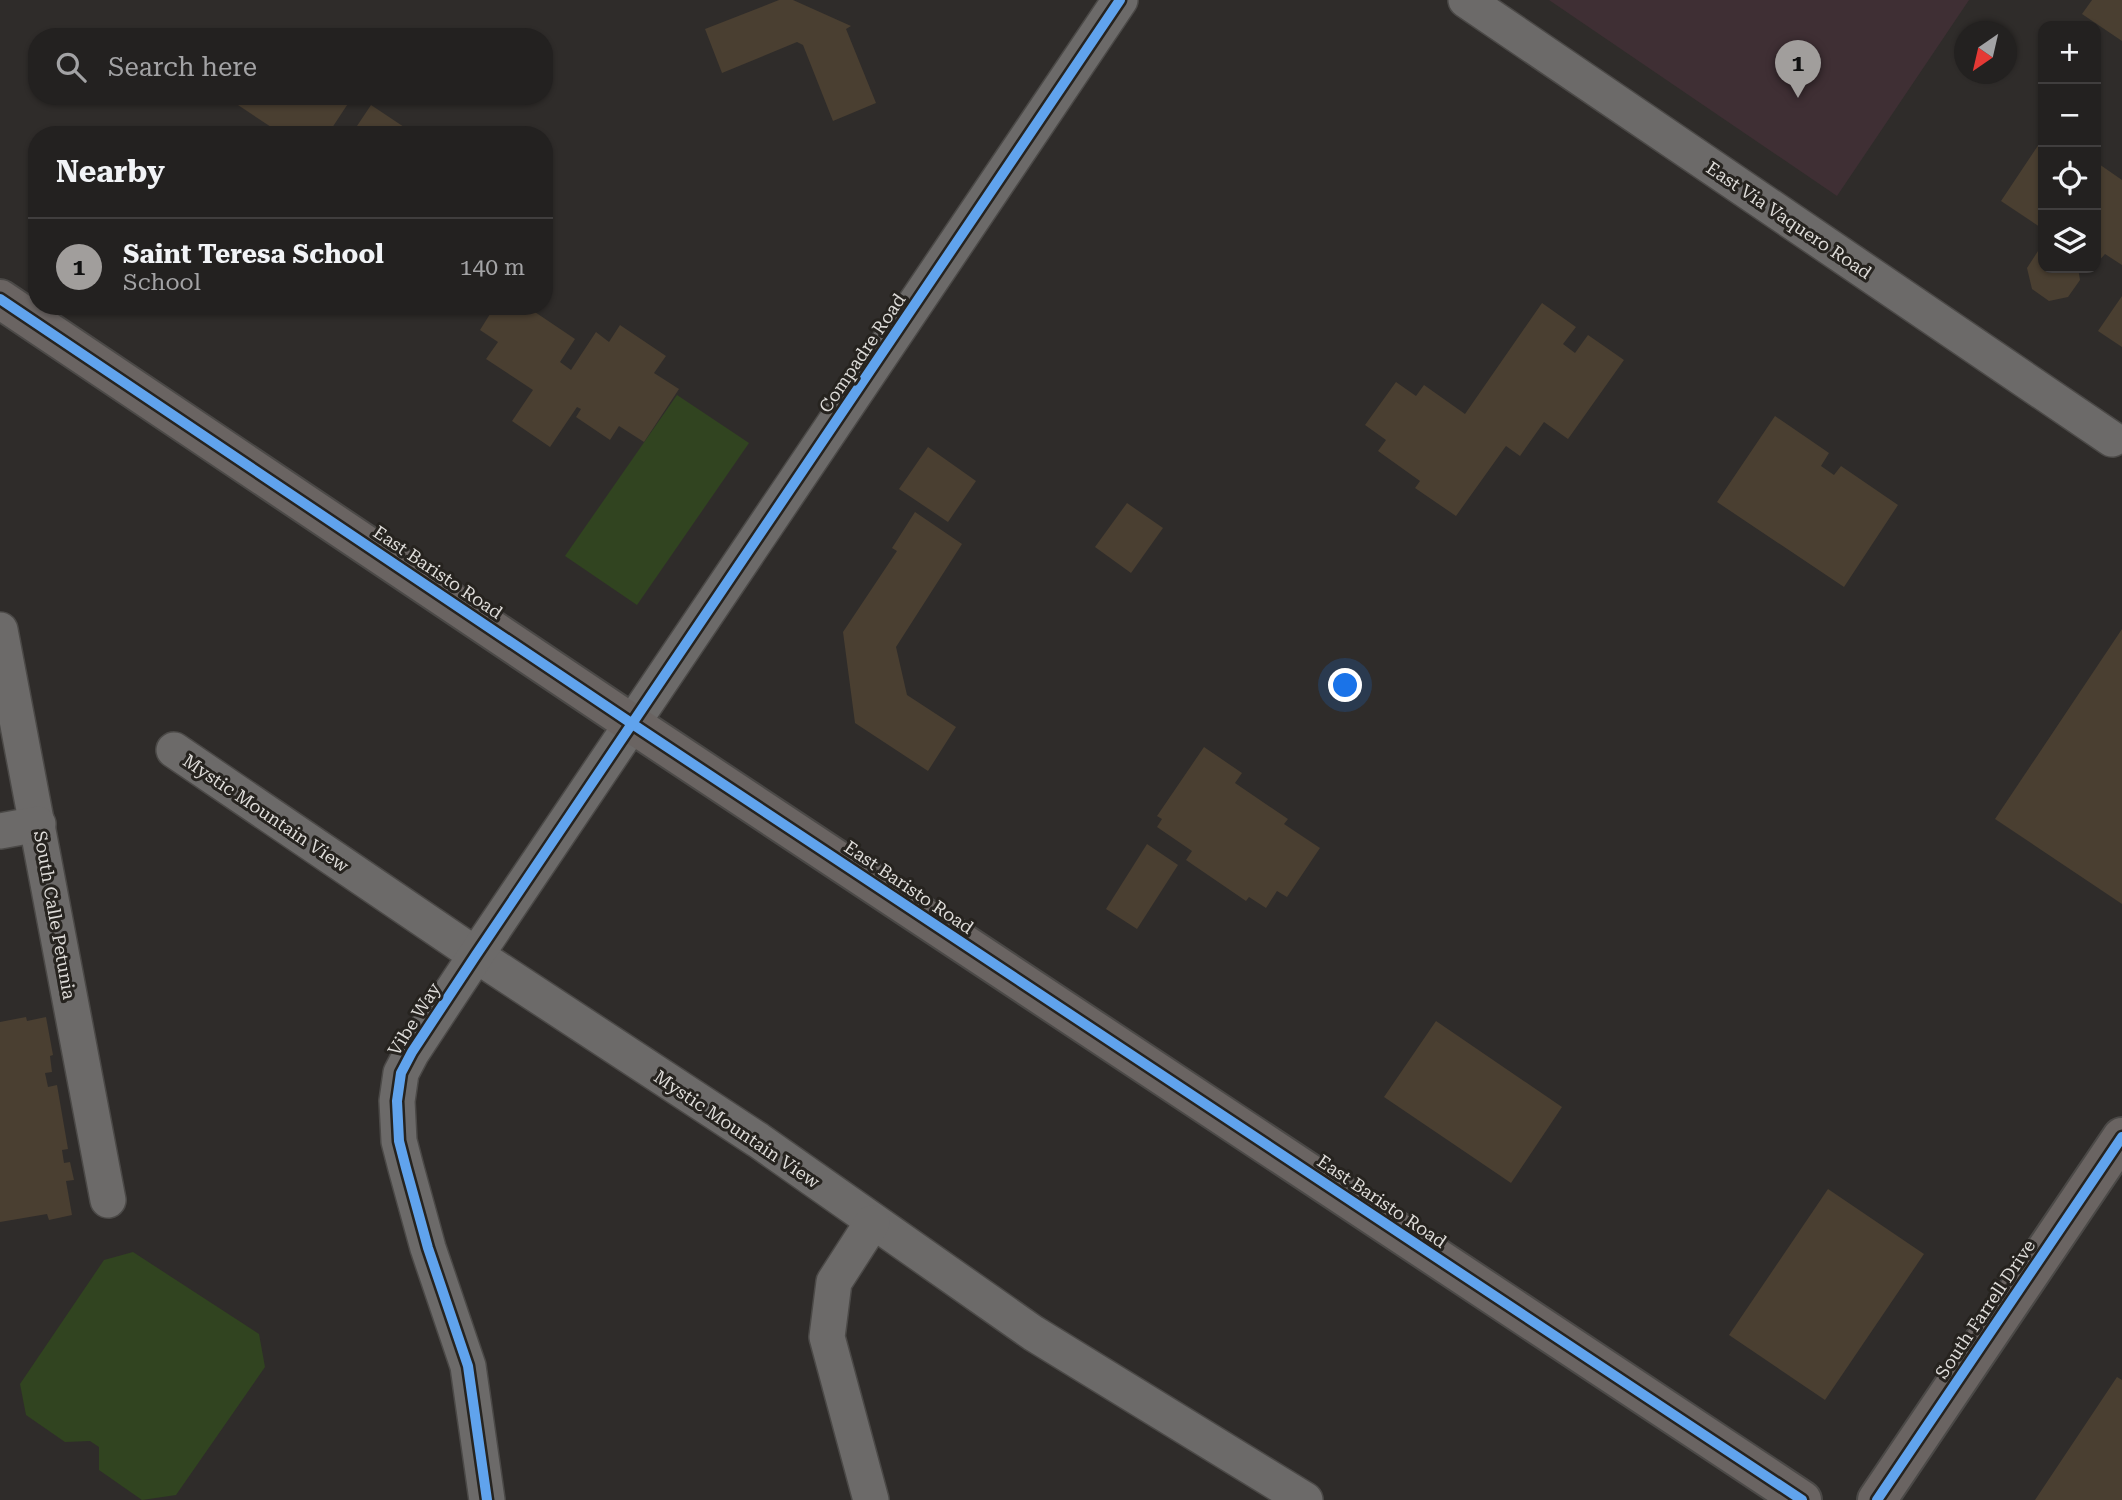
<!DOCTYPE html>
<html lang="en">
<head>
<meta charset="utf-8">
<style>
	body { margin:0; font-family:"Roboto Serif",serif; background:#2b2929; color:#f1f3f6 }
	.controls { position:absolute; right:21px; top:21px; display:grid; overflow:hidden; border-radius:14px; box-shadow:0 2px 5px #0004 }
	.controls button { width:63px; height:63px; display:grid; place-items:center; padding:0; border:0; border-bottom:2px solid #403e3e; background:#232120; color:#f1f3f6; font:35px sans-serif }
	.compass { position:absolute; left:1954px; top:21px; width:63px; height:63px; border-radius:50%; background:#232120; box-shadow:0 2px 5px #0004; rotate:214deg }
	.you { position:absolute; left:1346px; top:686px; width:24px; height:24px; margin:-18px; border:5px solid #fff; border-radius:50%; background:#1a73e8; box-shadow:0 0 0 10px #1a73e833 }
	.badge { display:grid; place-items:center; width:46px; height:46px; border-radius:50%; background:#a19e9c; color:#111; font-size:23px; font-weight:700 }
	.pin { position:absolute; translate:-50% -58px; filter:drop-shadow(0 2px 4px #0008) }
	.pin::after { content:''; position:absolute; top:37px; width:24px; height:21px; background:inherit; clip-path:polygon(0 0,100% 0,50% 100%) }
	.list { margin:0; padding:0; list-style:none }
	h2 { display:flex; justify-content:space-between; align-items:center; height:91px; margin:0; padding:0 28px; font-size:30px }
	h2 small { font-size:23px; font-weight:400; color:#a3a3a5 }
	.list li { display:grid; grid-template-columns:46px 1fr auto; gap:21px; align-items:center; box-sizing:border-box; height:98px; padding:0 28px; border-top:2px solid #403e3e }
	.list b { display:block; font-size:26px; white-space:nowrap }
	.list p { margin:0; font-size:23px; white-space:nowrap; color:#a3a3a5 }
	.list em { font-size:23px; font-style:normal; color:#a3a3a5 }
	.icon { flex:none; width:38px; height:38px; fill:none; stroke:currentColor; stroke-width:2; stroke-linecap:round; stroke-linejoin:round }
	.map { position:relative; flex:none; width:2122px; height:1500px; overflow:hidden }
	.search { position:absolute; background:#232120; box-shadow:0 2px 5px #0004; left:28px; top:28px; width:525px; height:77px; display:flex; align-items:center; gap:18px; box-sizing:border-box; padding:0 24px; border-radius:28px; color:#a3a3a5; font-size:26px }
	.panel { position:absolute; background:#232120; box-shadow:0 2px 5px #0004; left:28px; top:126px; width:525px; height:189px; border-radius:28px }
	.map>svg:first-child { display:block }
	.education { fill:#3f2f34 }
	.green { fill:#314420 }
	.building { fill:#4a3f31 }
	.lines { fill:none; stroke-linecap:round; stroke-linejoin:round }
	.street-casing { stroke:#4b4947; stroke-width:38 }
	.secondary-casing { stroke:#4b4947; stroke-width:42 }
	.street { stroke:#6c6a69; stroke-width:35 }
	.secondary { stroke:#6a6462; stroke-width:38 }
	.cycleway-casing { stroke:#26231f; stroke-width:15 }
	.cycleway { stroke:#60a3ed; stroke-width:10 }
	.labels { text-anchor:middle; dominant-baseline:central; stroke-width:6; stroke-linejoin:round; paint-order:stroke }
	.street-label { font-size:18px; fill:#dedcd9; stroke:#26231f }
</style>
</head>
<body>
<div class="map">
<svg width="2122" height="1500" viewBox="0 0 2122 1500">
	<rect width="100%" height="100%" fill="#2f2c2a"/>
	<path class="education" d="M 1549,0 L 1969,0 L 1837,196 Z"/>
	<g class="green">
		<path d="M 677,395 L 749,443 L 637,605 L 565,556 Z"/>
		<path d="M 133,1252 L 259,1334 L 265,1367 L 176,1495 L 142,1500 L 99,1470 L 99,1447 L 90,1441 L 65,1442 L 26,1415 L 20,1384 L 104,1260 Z"/>
	</g>
	<g class="building">
		<path d="M 779,0 L 793,0 L 851,26 L 846,29 L 876,103 L 833,121 L 803,45 L 797,42 L 722,73 L 705,29 Z"/>
		<path d="M 2092,0 L 2122,0 L 2122,41 L 2082,14 Z"/>
		<path d="M 244,96 L 353,96 L 330,131 L 336,135 L 265,135 L 271,127 L 238,105 Z"/>
		<path d="M 371,105 L 416,135 L 351,135 Z"/>
		<path d="M 2043,138 L 2043,229 L 2001,201 Z"/>
		<path d="M 2096,162 L 2122,180 L 2122,265 L 2105,254 L 2096,264 Z"/>
		<path d="M 2038,251 L 2043,251 L 2043,268 L 2078,268 L 2080,280 L 2068,297 L 2049,301 L 2032,289 L 2027,268 Z"/>
		<path d="M 2122,296 L 2122,347 L 2098,331 Z"/>
		<path d="M 1542,303 L 1576,327 L 1563,344 L 1575,353 L 1588,335 L 1624,360 L 1568,439 L 1544,422 L 1520,456 L 1506,446 L 1456,516 L 1415,488 L 1420,481 L 1378,451 L 1386,440 L 1365,425 L 1396,382 L 1416,396 L 1424,385 L 1465,414 Z"/>
		<path d="M 495,306 L 526,306 L 575,339 L 560,362 L 571,370 L 596,332 L 609,342 L 620,325 L 666,356 L 654,373 L 679,389 L 644,442 L 619,426 L 610,440 L 576,417 L 581,409 L 577,407 L 550,447 L 512,421 L 533,390 L 486,359 L 498,342 L 480,330 Z"/>
		<path d="M 1775,416 L 1829,453 L 1821,466 L 1834,475 L 1841,466 L 1898,505 L 1844,587 L 1717,502 Z"/>
		<path d="M 928,447 L 976,481 L 948,522 L 899,489 Z"/>
		<path d="M 1127,503 L 1163,528 L 1131,573 L 1095,547 Z"/>
		<path d="M 915,512 L 962,544 L 896,647 L 907,695 L 956,727 L 928,771 L 855,723 L 843,632 L 897,551 L 892,548 Z"/>
		<path d="M 2122,629 L 2122,904 L 1995,819 Z"/>
		<path d="M 1204,747 L 1242,773 L 1235,783 L 1288,819 L 1284,824 L 1320,848 L 1287,897 L 1277,891 L 1266,908 L 1249,897 L 1246,901 L 1186,860 L 1192,851 L 1157,827 L 1162,819 L 1157,816 Z"/>
		<path d="M 1147,844 L 1178,865 L 1137,929 L 1106,909 Z"/>
		<path d="M 26,1017 L 27,1021 L 46,1017 L 53,1055 L 50,1056 L 52,1072 L 45,1073 L 48,1087 L 57,1085 L 68,1149 L 62,1150 L 64,1163 L 70,1162 L 74,1180 L 66,1181 L 72,1215 L 49,1220 L 47,1214 L 0,1222 L 0,1022 Z"/>
		<path d="M 1436,1021 L 1562,1107 L 1511,1183 L 1384,1097 Z"/>
		<path d="M 1828,1189 L 1924,1254 L 1825,1400 L 1729,1335 Z"/>
		<path d="M 2117,1377 L 2122,1380 L 2122,1500 L 2035,1500 Z"/>
	</g>
	<g class="lines">
		<g class="street-casing">
			<g id="street">
				<path d="M 1466,0 L 2112,439"/>
				<path d="M 0,630 L 108,1200"/>
				<path d="M 174,750 L 476,955 L 758,1140 L 1033,1333 L 1305,1500"/>
				<path d="M 0,831 L 38,824"/>
				<path d="M 487,1500 L 468,1366 L 428,1248 L 406,1168 L 399,1141 L 397,1101 L 401,1073 L 412,1052 L 476,955 L 1120,0"/>
				<path d="M 871,1500 L 827,1337 L 834,1282 L 872,1223"/>
			</g>
		</g>
		<g class="secondary-casing">
			<g id="secondary">
				<path d="M 0,299 L 634,725 L 1802,1500"/>
				<path d="M 1877,1500 L 2122,1137"/>
			</g>
		</g>
		<use href="#street" class="street"/>
		<use href="#secondary" class="secondary"/>
		<g class="cycleway-casing">
			<g id="cycleway">
				<path d="M 0,299 L 634,725 L 1802,1500"/>
				<path d="M 487,1500 L 468,1366 L 428,1248 L 406,1168 L 399,1141 L 397,1101 L 401,1073 L 412,1052 L 476,955 L 1120,0"/>
				<path d="M 1877,1500 L 2122,1137"/>
			</g>
		</g>
		<use href="#cycleway" class="cycleway"/>
	</g>
	<g class="labels">
		<g class="street-label">
			<text transform="translate(1789 220) rotate(34)">East Via Vaquero Road</text>
			<text transform="translate(862 353) rotate(-56)">Compadre Road</text>
			<text transform="translate(438 572) rotate(34)">East Baristo Road</text>
			<text transform="translate(266 813) rotate(34)">Mystic Mountain View</text>
			<text transform="translate(909 887) rotate(34)">East Baristo Road</text>
			<text transform="translate(55 915) rotate(80)">South Calle Petunia</text>
			<text transform="translate(414 1019) rotate(-58)">Vibe Way</text>
			<text transform="translate(737 1129) rotate(34)">Mystic Mountain View</text>
			<text transform="translate(1382 1201) rotate(34)">East Baristo Road</text>
			<text transform="translate(1985 1309) rotate(-56)">South Farrell Drive</text>
		</g>
	</g>
</svg>
<div class="controls">
<button>+</button>
<button>−</button>
<button><svg class="icon" aria-label="locate" viewBox="0 0 24 24"><circle cx="12" cy="12" r="6"/><path d="M12 2v4M12 18v4M2 12h4M18 12h4"/></svg></button>
<button><svg class="icon" aria-label="layers" viewBox="0 0 24 24"><path d="M12 4l9 5-9 5-9-5zM3 14l9 5 9-5"/></svg></button>
</div>
<svg class="compass" viewBox="-18 -18 36 36"><path d="M0-13l5 13h-10z" fill="#e53935"/><path d="M0 13l5-13h-10z" fill="#a3a3a5"/></svg>
<div class="you"></div>
<div class="pin badge" style="left:1798px;top:98px">1</div>
<div class="search"><svg class="icon" aria-label="search" viewBox="0 0 24 24"><circle cx="10" cy="10" r="6"/><path d="M15 15l6 6"/></svg>Search here</div>
<section class="panel">
<h2>Nearby<small></small></h2>
<ul class="list">
<li><span class="badge">1</span><div><b>Saint Teresa School</b><p>School</p></div><em>140 m</em></li>
</ul>
</section>
</div>
</body>
</html>
